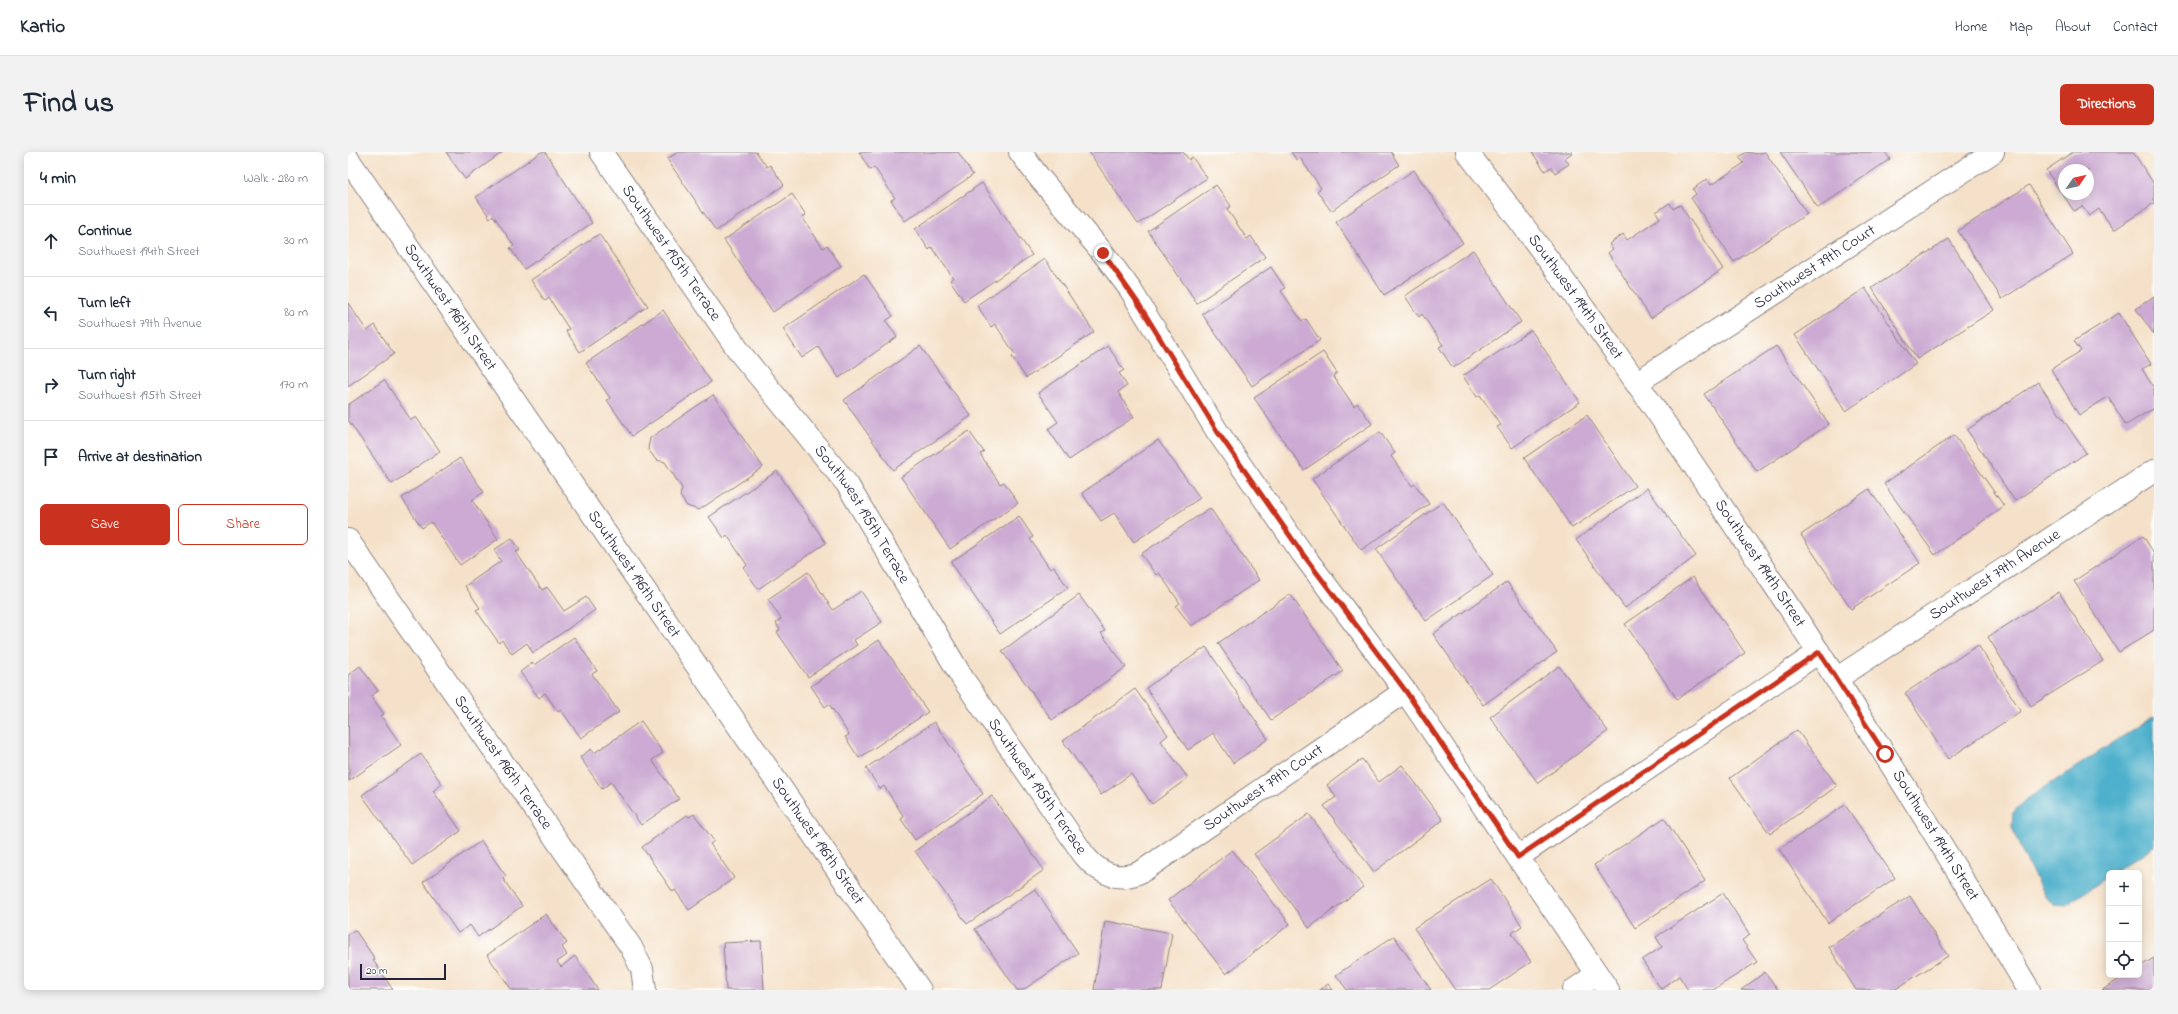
<!DOCTYPE html>
<html lang="en">
<head>
<meta charset="utf-8">
<style>
	body { margin:0; font-family:"Indie Flower",sans-serif; background:#f2f2f3; color:#1f2937 }
	.controls { position:absolute; right:12px; bottom:12px; display:grid; overflow:hidden; border-radius:6px; box-shadow:0 2px 10px #0003 }
	.controls button { width:36px; height:36px; display:grid; place-items:center; padding:0; border:0; border-bottom:1px solid #e0e1e3; background:#fff; color:#1f2937; font:20px sans-serif }
	.compass { position:absolute; left:1710px; top:12px; width:36px; height:36px; border-radius:50%; background:#fff; box-shadow:0 2px 10px #0003; rotate:56deg }
	.scale { position:absolute; left:12px; bottom:10px; width:86px; box-sizing:border-box; padding-left:4px; border:2px solid #22223b; border-top:0; font-size:11px; line-height:14px; white-space:nowrap; color:#22223b; -webkit-text-stroke:3px #fdfcf7; paint-order:stroke }
	.stop { position:absolute; width:12px; height:12px; margin:-9px; border:3px solid #c8321e; border-radius:50%; background:#fff }
	.stop.end { background:#c8321e; border-color:#fff; box-shadow:0 1px 4px #0008 }
	.list { margin:0; padding:0; list-style:none }
	h2 { display:flex; justify-content:space-between; align-items:center; height:52px; margin:0; padding:0 16px; font-size:17px }
	h2 small { font-size:13px; font-weight:400; color:#747a83 }
	.list li { display:grid; grid-template-columns:26px 1fr auto; gap:12px; align-items:center; box-sizing:border-box; height:72px; padding:0 16px; border-top:1px solid #e0e1e3 }
	.list b { display:block; font-size:15px; white-space:nowrap }
	.list p { margin:0; font-size:13px; white-space:nowrap; color:#747a83 }
	.list em { font-size:13px; font-style:normal; color:#747a83 }
	.actions { display:flex; gap:8px; padding:12px 16px }
	.actions a { flex:1; padding:9px 0; border:1px solid #c8321e; border-radius:6px; text-align:center; font-size:14px; color:#c8321e }
	.actions .main { background:#c8321e; color:#fff }
	.icon { flex:none; width:22px; height:22px; fill:none; stroke:currentColor; stroke-width:2; stroke-linecap:round; stroke-linejoin:round }
	.map { position:relative; flex:none; width:1806px; height:838px; overflow:hidden; border-radius:6px }
	header { display:flex; align-items:center; gap:24px; box-sizing:border-box; height:56px; padding:0 20px; background:#fff; border-bottom:1px solid #e0e1e3 }
	header strong { font-size:19px }
	nav { display:flex; gap:22px; margin-inline-start:auto; font-size:14px }
	.intro { display:flex; align-items:center; justify-content:space-between; box-sizing:border-box; height:96px; padding:0 24px }
	h1 { margin:0; font-size:28px }
	.button { padding:10px 18px; border-radius:6px; background:#c8321e; color:#fff; font-size:14px; font-weight:700 }
	main { display:flex; gap:24px; padding:0 24px }
	aside { flex:1; background:#fff; border-radius:6px; box-shadow:0 2px 10px #0003 }
	.map>svg:first-child { display:block }
	.water { fill:#4db0cc; stroke:#386984 }
	.building { fill:#ccaad3; fill-rule:evenodd }
	.lines { fill:none; stroke-linecap:round; stroke-linejoin:round }
	.minor-casing { stroke:#8c8282; stroke-width:24 }
	.minor { stroke:#fff; stroke-width:22 }
	.route { stroke:#c8321e; stroke-width:5 }
	.labels { text-anchor:middle; dominant-baseline:central; stroke-width:3.5; stroke-linejoin:round; paint-order:stroke }
	.street-label { font-size:16px; fill:#22223b; stroke:#fdfcf7 }
</style>
</head>
<body>
<header>
<strong>Kartio</strong>
<nav><a>Home</a><a>Map</a><a>About</a><a>Contact</a></nav>
</header>
<div class="intro"><h1>Find us</h1><a class="button">Directions</a></div>
<main>
<aside>
<h2>4 min<small>Walk · 280 m</small></h2>
<ul class="list">
<li><svg class="icon" aria-label="ahead" viewBox="0 0 24 24"><path d="M12 20V5M6 11l6-6 6 6"/></svg><div><b>Continue</b><p>Southwest 194th Street</p></div><em>30 m</em></li>
<li><svg class="icon" aria-label="left" viewBox="0 0 24 24"><path d="M17 20v-9H6M10 6l-5 5 5 5"/></svg><div><b>Turn left</b><p>Southwest 79th Avenue</p></div><em>80 m</em></li>
<li><svg class="icon" aria-label="right" viewBox="0 0 24 24"><path d="M7 20v-9h11M14 6l5 5-5 5"/></svg><div><b>Turn right</b><p>Southwest 195th Street</p></div><em>170 m</em></li>
<li><svg class="icon" aria-label="arrive" viewBox="0 0 24 24"><path d="M6 21V4h12l-3 4 3 4H6"/></svg><div><b>Arrive at destination</b></div></li>
</ul>
<div class="actions"><a class="main">Save</a><a>Share</a></div>
</aside>
<div class="map">
<svg width="1806" height="838" viewBox="0 0 1806 838">
	<rect width="100%" height="100%" fill="#fdfcf7"/>
	<filter id="ink" filterUnits="userSpaceOnUse"><feTurbulence type="fractalNoise" baseFrequency=".025" numOctaves="2"/><feDisplacementMap in="SourceGraphic" scale="8" xChannelSelector="R" yChannelSelector="G"/><feConvolveMatrix kernelMatrix="1 2 1 2 8 2 1 2 1" color-interpolation-filters="sRGB"/></filter>
	<filter id="wash" filterUnits="userSpaceOnUse"><feTurbulence type="fractalNoise" baseFrequency=".012" numOctaves="4" result="noise"/><feDisplacementMap in="SourceGraphic" scale="16" xChannelSelector="R" yChannelSelector="G"/><feGaussianBlur stdDeviation="0.9" result="paint"/><feColorMatrix in="noise" values="0 0 0 0 0 0 0 0 0 0 0 0 0 0 0 0 0 1.4 0 .05"/><feComposite in="paint" operator="in"/></filter>
	<g filter="url(#wash)">
		<rect width="100%" height="100%" fill="#f5e1c9"/>
		<path class="water" d="M 1806,564 L 1806,694 L 1765,721 L 1761,721 L 1761,724 L 1718,753 L 1706,752 L 1697,745 L 1674,700 L 1664,675 L 1665,661 L 1676,649 Z"/>
		<g id="blocks">
			<g class="building">
				<path d="M 98,0 L 155,0 L 117,27 Z"/>
				<path d="M 193,0 L 197,0 L 244,71 L 176,117 L 162,96 L 166,94 L 145,63 L 142,66 L 128,45 Z"/>
				<path d="M 330,0 L 408,0 L 419,15 L 422,13 L 436,33 L 368,79 L 319,7 Z"/>
				<path d="M 511,0 L 610,0 L 625,23 L 557,69 L 543,48 L 547,46 L 526,15 L 522,18 Z"/>
				<path d="M 741,0 L 835,0 L 841,8 L 844,5 L 859,26 L 790,72 Z"/>
				<path d="M 943,0 L 1043,0 L 1051,13 L 983,59 L 969,39 L 973,36 L 952,6 L 949,8 Z"/>
				<path d="M 1184,0 L 1225,0 L 1217,6 L 1221,12 L 1207,21 L 1203,15 L 1197,19 Z"/>
				<path d="M 1399,0 L 1409,2 L 1417,0 L 1459,62 L 1386,110 L 1343,46 L 1348,42 L 1345,37 L 1359,27 L 1363,33 L 1396,11 L 1391,5 Z"/>
				<path d="M 1432,0 L 1537,0 L 1542,7 L 1470,56 Z"/>
				<path d="M 1725,0 L 1785,0 L 1806,32 L 1806,51 L 1766,78 L 1751,57 L 1741,64 L 1734,54 L 1726,59 L 1698,18 ZM 1716,18 L 1740,18 L 1740,42 L 1716,42 Z"/>
				<path d="M 1066,18 L 1115,91 L 1036,143 L 988,70 Z"/>
				<path d="M 634,31 L 684,103 L 616,149 L 602,128 L 605,126 L 584,95 L 581,98 L 567,77 Z"/>
				<path d="M 868,33 L 883,54 L 879,57 L 899,87 L 903,84 L 917,105 L 849,151 L 800,79 Z"/>
				<path d="M 1681,33 L 1725,102 L 1654,147 L 1610,79 Z"/>
				<path d="M 444,42 L 458,63 L 454,65 L 475,96 L 479,93 L 493,114 L 425,160 L 376,88 Z"/>
				<path d="M 1322,51 L 1325,57 L 1332,53 L 1375,117 L 1303,166 L 1260,101 L 1265,97 L 1261,92 L 1275,82 L 1279,88 L 1312,66 L 1308,60 Z"/>
				<path d="M 251,82 L 300,154 L 232,200 L 218,179 L 221,177 L 201,146 L 197,149 L 183,128 Z"/>
				<path d="M 1601,87 L 1646,158 L 1569,207 L 1524,136 Z"/>
				<path d="M 1125,98 L 1173,170 L 1105,216 L 1091,195 L 1095,193 L 1074,162 L 1071,165 L 1057,144 Z"/>
				<path d="M 697,107 L 746,180 L 678,226 L 664,205 L 667,202 L 647,172 L 643,175 L 629,153 Z"/>
				<path d="M 923,115 L 937,136 L 933,139 L 954,169 L 958,167 L 972,188 L 904,234 L 854,162 Z"/>
				<path d="M 516,122 L 545,164 L 538,169 L 549,185 L 491,226 L 470,195 L 454,206 L 435,177 Z"/>
				<path d="M 1517,136 L 1568,212 L 1498,259 L 1447,183 Z"/>
				<path d="M 1806,144 L 1806,182 L 1788,157 Z"/>
				<path d="M 0,151 L 19,179 L 27,173 L 46,202 L 0,234 Z"/>
				<path d="M 315,158 L 363,230 L 284,284 L 259,248 L 262,246 L 238,211 Z"/>
				<path d="M 1771,161 L 1803,212 L 1794,217 L 1806,236 L 1806,256 L 1778,273 L 1760,245 L 1731,263 L 1703,217 L 1733,199 L 1726,189 Z"/>
				<path d="M 1183,178 L 1232,250 L 1164,296 L 1149,275 L 1153,273 L 1132,243 L 1129,245 L 1115,224 Z"/>
				<path d="M 572,194 L 623,264 L 545,318 L 496,248 Z"/>
				<path d="M 760,194 L 776,218 L 771,221 L 779,234 L 770,240 L 786,265 L 721,308 L 700,277 L 710,270 L 690,241 Z"/>
				<path d="M 1428,194 L 1481,272 L 1409,320 L 1356,242 Z"/>
				<path d="M 975,200 L 989,221 L 985,224 L 1006,254 L 1009,251 L 1024,272 L 956,318 L 906,246 Z"/>
				<path d="M 36,228 L 63,268 L 68,265 L 92,299 L 44,332 L 0,268 L 0,253 Z"/>
				<path d="M 1690,230 L 1738,301 L 1667,349 L 1619,278 Z"/>
				<path d="M 365,243 L 415,315 L 351,358 L 339,354 L 332,344 L 334,336 L 317,310 L 308,308 L 300,297 L 302,286 Z"/>
				<path d="M 1239,263 L 1287,334 L 1224,376 L 1176,306 Z"/>
				<path d="M 621,279 L 636,300 L 632,302 L 652,332 L 656,330 L 670,351 L 602,397 L 553,325 Z"/>
				<path d="M 1032,280 L 1047,301 L 1043,304 L 1064,334 L 1067,332 L 1081,352 L 1013,398 L 964,327 Z"/>
				<path d="M 1606,283 L 1656,354 L 1587,403 L 1536,332 Z"/>
				<path d="M 810,288 L 852,346 L 786,390 L 766,361 L 753,369 L 734,341 Z"/>
				<path d="M 112,306 L 136,340 L 124,348 L 150,387 L 112,413 L 83,370 L 74,376 L 54,346 Z"/>
				<path d="M 429,319 L 478,391 L 410,437 L 396,416 L 399,413 L 379,383 L 376,386 L 361,365 Z"/>
				<path d="M 1299,336 L 1348,404 L 1277,456 L 1228,388 Z"/>
				<path d="M 1521,337 L 1572,411 L 1503,457 L 1453,383 Z"/>
				<path d="M 1095,350 L 1145,423 L 1078,469 L 1028,397 Z"/>
				<path d="M 862,356 L 911,428 L 843,474 L 828,454 L 832,451 L 811,421 L 808,423 L 793,402 Z"/>
				<path d="M 671,364 L 685,385 L 682,387 L 702,417 L 706,415 L 720,436 L 652,482 L 603,410 Z"/>
				<path d="M 1795,384 L 1806,401 L 1806,478 L 1771,500 L 1726,429 Z"/>
				<path d="M 164,386 L 172,398 L 168,400 L 194,438 L 199,435 L 216,459 L 238,445 L 247,458 L 185,501 L 179,491 L 164,502 L 154,488 L 151,491 L 128,458 L 132,456 L 117,434 L 153,409 L 146,398 Z"/>
				<path d="M 460,420 L 485,458 L 513,439 L 534,470 L 506,488 L 509,493 L 460,525 L 429,480 L 432,478 L 428,471 L 433,467 L 420,447 Z"/>
				<path d="M 1345,425 L 1397,501 L 1329,547 L 1277,472 Z"/>
				<path d="M 1159,430 L 1209,500 L 1135,553 L 1085,482 Z"/>
				<path d="M 1711,440 L 1755,509 L 1683,554 L 1640,485 Z"/>
				<path d="M 942,442 L 995,519 L 923,568 L 870,491 Z"/>
				<path d="M 731,443 L 757,479 L 753,481 L 778,515 L 704,568 L 654,499 Z"/>
				<path d="M 226,485 L 249,519 L 244,522 L 271,560 L 233,586 L 213,558 L 210,560 L 197,541 L 191,546 L 172,520 L 184,511 L 186,513 Z"/>
				<path d="M 531,488 L 580,560 L 511,606 L 497,585 L 501,583 L 481,552 L 477,555 L 463,534 Z"/>
				<path d="M 1630,493 L 1673,559 L 1600,607 L 1557,541 Z"/>
				<path d="M 858,495 L 920,587 L 885,611 L 865,581 L 840,598 L 798,536 Z"/>
				<path d="M 12,514 L 30,539 L 23,544 L 36,562 L 33,564 L 53,593 L 1,629 L 0,523 Z"/>
				<path d="M 1211,514 L 1260,579 L 1190,631 L 1142,565 Z"/>
				<path d="M 787,537 L 820,583 L 813,589 L 840,626 L 804,652 L 783,622 L 753,643 L 715,589 Z"/>
				<path d="M 293,569 L 315,601 L 304,608 L 331,647 L 293,673 L 263,630 L 254,637 L 232,605 L 243,597 L 246,601 Z"/>
				<path d="M 586,570 L 635,642 L 567,688 L 553,667 L 556,665 L 536,634 L 532,637 L 518,616 Z"/>
				<path d="M 1449,578 L 1489,634 L 1422,682 L 1382,626 Z"/>
				<path d="M 73,602 L 94,632 L 85,639 L 113,679 L 64,713 L 14,643 Z"/>
				<path d="M 1014,607 L 1031,630 L 1054,613 L 1095,668 L 1026,720 L 976,654 L 988,645 L 979,633 Z"/>
				<path d="M 644,644 L 696,718 L 619,772 L 567,699 Z"/>
				<path d="M 1497,653 L 1547,726 L 1480,771 L 1431,697 Z"/>
				<path d="M 346,662 L 366,689 L 362,692 L 386,726 L 341,758 L 327,738 L 325,740 L 294,695 L 339,663 L 341,665 Z"/>
				<path d="M 961,662 L 1015,735 L 961,776 L 906,702 Z"/>
				<path d="M 1316,666 L 1357,729 L 1287,776 L 1246,713 Z"/>
				<path d="M 133,689 L 158,724 L 155,727 L 174,754 L 130,785 L 122,773 L 110,781 L 75,730 Z"/>
				<path d="M 884,698 L 942,772 L 878,822 L 820,748 Z"/>
				<path d="M 1143,727 L 1174,774 L 1164,781 L 1183,810 L 1141,838 L 1107,838 L 1066,776 Z"/>
				<path d="M 687,737 L 730,801 L 675,838 L 669,838 L 627,777 Z"/>
				<path d="M 1375,741 L 1402,783 L 1394,788 L 1409,810 L 1365,838 L 1340,838 L 1331,824 L 1313,837 L 1294,808 L 1314,795 L 1308,785 Z"/>
				<path d="M 1562,744 L 1600,804 L 1546,838 L 1508,838 L 1481,795 Z"/>
				<path d="M 198,762 L 219,791 L 214,795 L 219,803 L 209,810 L 213,815 L 227,804 L 250,838 L 164,838 L 139,803 Z"/>
				<path d="M 757,769 L 824,781 L 814,838 L 746,838 Z"/>
				<path d="M 7,778 L 27,807 L 25,808 L 45,838 L 0,838 L 0,782 Z"/>
				<path d="M 1046,784 L 1083,838 L 999,838 L 988,823 Z"/>
				<path d="M 413,789 L 416,838 L 378,838 L 375,791 Z"/>
				<path d="M 1806,806 L 1806,838 L 1754,838 L 1778,823 L 1791,823 L 1791,815 Z"/>
				<path d="M 1417,820 L 1430,838 L 1393,838 Z"/>
				<path d="M 980,832 L 985,838 L 972,838 Z"/>
			</g>
		</g>
	</g>
	<g filter="url(#ink)">
		<use href="#blocks" fill-opacity="0" stroke="#8c8282" stroke-width="1"/>
		<g class="lines">
			<g class="minor-casing">
				<g id="minor">
					<path id="s1" d="M 253,0 L 393,202 L 499,332 L 615,527 L 736,703 C 752,723 773,731 796,718 L 1057,539"/>
					<path d="M 672,0 L 690,24 L 755,101 L 782,137 L 869,279 L 954,401 L 1057,539 L 1260,838"/>
					<path id="s2" d="M 1119,0 C 1228,140 1329,287 1427,434 C 1516,567 1600,701 1681,838"/>
					<path id="s3" d="M 0,7 L 572,838"/>
					<path id="s4" d="M 1288,231 L 1645,0"/>
					<path id="s5" d="M 0,388 L 283,795 L 294,817 L 297,838"/>
					<path id="s6" d="M 1488,527 L 1806,319"/>
					<path d="M 1170,705 L 1471,500"/>
					<path d="M 1226,838 L 1249,822"/>
				</g>
			</g>
			<use href="#minor" class="minor"/>
		</g>
	</g>
	<g class="lines" filter="url(#ink)">
		<path class="route" d="M 755,101 L 792,154 L 869,279 L 954,401 L 1057,538 L 1170,705 L 1471,500 L 1537,602"/>
	</g>
	<g class="labels">
		<g class="street-label">
			<text stroke="none"><textPath href="#s1" startOffset="123">Southwest 195th Terrace</textPath></text>
			<text stroke="none"><textPath href="#s4" startOffset="213">Southwest 79th Court</textPath></text>
			<text stroke="none"><textPath href="#s2" startOffset="181">Southwest 194th Street</textPath></text>
			<text stroke="none"><textPath href="#s3" startOffset="180">Southwest 196th Street</textPath></text>
			<text stroke="none"><textPath href="#s1" startOffset="447">Southwest 195th Terrace</textPath></text>
			<text stroke="none"><textPath href="#s2" startOffset="505">Southwest 194th Street</textPath></text>
			<text stroke="none"><textPath href="#s3" startOffset="504">Southwest 196th Street</textPath></text>
			<text stroke="none"><textPath href="#s6" startOffset="190">Southwest 79th Avenue</textPath></text>
			<text stroke="none"><textPath href="#s5" startOffset="271">Southwest 196th Terrace</textPath></text>
			<text stroke="none"><textPath href="#s1" startOffset="771">Southwest 195th Terrace</textPath></text>
			<text stroke="none"><textPath href="#s1" startOffset="1067">Southwest 79th Court</textPath></text>
			<text stroke="none"><textPath href="#s2" startOffset="829">Southwest 194th Street</textPath></text>
			<text stroke="none"><textPath href="#s3" startOffset="828">Southwest 196th Street</textPath></text>
		</g>
	</g>
</svg>
<div class="controls">
<button>+</button>
<button>−</button>
<button><svg class="icon" aria-label="locate" viewBox="0 0 24 24"><circle cx="12" cy="12" r="6"/><path d="M12 2v4M12 18v4M2 12h4M18 12h4"/></svg></button>
</div>
<svg class="compass" viewBox="-18 -18 36 36"><path d="M0-13l5 13h-10z" fill="#e53935"/><path d="M0 13l5-13h-10z" fill="#747a83"/></svg>
<div class="scale">20 m</div>
<div class="stop" style="left:1537px;top:602px"></div>
<div class="stop end" style="left:755px;top:101px"></div>
</div>
</main>
</body>
</html>
